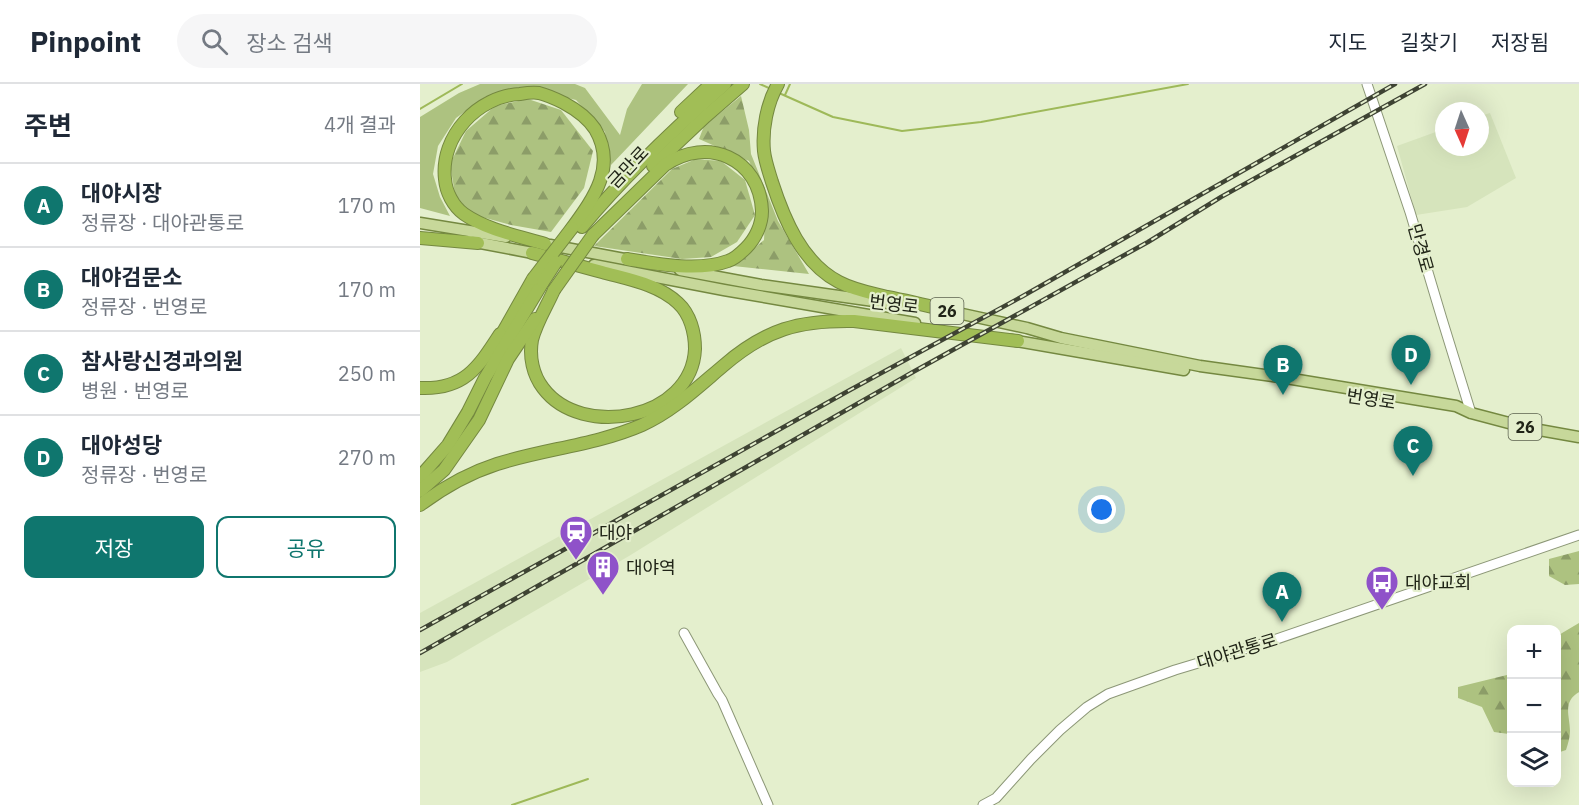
<!DOCTYPE html>
<html lang="ko">
<head>
<meta charset="utf-8">
<style>
	body { margin:0; font-family:"IBM Plex Sans","Noto Sans KR",sans-serif; background:#f6f6f7; color:#1f2937 }
	.controls { position:absolute; right:18px; bottom:18px; display:grid; overflow:hidden; border-radius:12px; box-shadow:0 6px 24px #0002 }
	.controls button { width:54px; height:54px; display:grid; place-items:center; padding:0; border:0; border-bottom:2px solid #e0e1e3; background:#fff; color:#1f2937; font:30px sans-serif }
	.compass { position:absolute; left:1015px; top:18px; width:54px; height:54px; border-radius:50%; background:#fff; box-shadow:0 6px 24px #0002; rotate:177deg }
	.you { position:absolute; left:682px; top:426px; width:21px; height:21px; margin:-15px; border:4px solid #fff; border-radius:50%; background:#1a73e8; box-shadow:0 0 0 9px #1a73e833 }
	.badge { display:grid; place-items:center; width:39px; height:39px; border-radius:50%; background:#0f766e; color:#fff; font-size:20px; font-weight:700 }
	.pin { position:absolute; translate:-50% -50px; filter:drop-shadow(0 2px 3px #0008) }
	.pin::after { content:''; position:absolute; top:32px; width:21px; height:18px; background:inherit; clip-path:polygon(0 0,100% 0,50% 100%) }
	.list { margin:0; padding:0; list-style:none }
	h2 { display:flex; justify-content:space-between; align-items:center; height:78px; margin:0; padding:0 24px; font-size:26px }
	h2 small { font-size:20px; font-weight:400; color:#747a83 }
	.list li { display:grid; grid-template-columns:39px 1fr auto; gap:18px; align-items:center; box-sizing:border-box; height:84px; padding:0 24px; border-top:2px solid #e0e1e3 }
	.list b { display:block; font-size:22px; white-space:nowrap }
	.list p { margin:0; font-size:20px; white-space:nowrap; color:#747a83 }
	.list em { font-size:20px; font-style:normal; color:#747a83 }
	.actions { display:flex; gap:12px; padding:18px 24px }
	.actions a { flex:1; padding:14px 0; border:2px solid #0f766e; border-radius:12px; text-align:center; font-size:21px; color:#0f766e }
	.actions .main { background:#0f766e; color:#fff }
	.icon { flex:none; width:33px; height:33px; fill:none; stroke:currentColor; stroke-width:2; stroke-linecap:round; stroke-linejoin:round }
	.map { position:relative; flex:none; width:1159px; height:721px; overflow:hidden }
	header { display:flex; align-items:center; gap:36px; box-sizing:border-box; height:84px; padding:0 30px; background:#fff; border-bottom:2px solid #e0e1e3 }
	header strong { font-size:28px }
	nav { display:flex; gap:33px; margin-inline-start:auto; font-size:21px }
	.search { width:420px; height:54px; background:#f6f6f7; display:flex; align-items:center; gap:15px; box-sizing:border-box; padding:0 21px; border-radius:33px; color:#747a83; font-size:22px }
	main { display:flex }
	aside { flex:1; background:#fff }
	.map>svg:first-child { display:block }
	.built { fill:#d6e4bc }
	.green { fill:#adc280 }
	.forest { fill:url(#forest-firs) }
	.lines { fill:none; stroke-linecap:round; stroke-linejoin:round }
	.stream { stroke:#9eb959; stroke-width:2 }
	.secondary-casing { stroke:#8c9777; stroke-width:11 }
	.primary-casing { stroke:#748840; stroke-width:13 }
	.highway-casing { stroke:#748840; stroke-width:14 }
	.secondary { stroke:#fff; stroke-width:9 }
	.primary { stroke:#c7d89a; stroke-width:10 }
	.highway { stroke:#a1be56; stroke-width:12 }
	.rail-casing { stroke:#3e4333; stroke-width:4.5 }
	.rail { stroke:#e4efcd; stroke-width:2; stroke-dasharray:7; stroke-linecap:butt }
	.highway-bridge-casing { stroke:#748840; stroke-width:14; stroke-linecap:butt }
	.highway-bridge { stroke:#a1be56; stroke-width:12 }
	.labels { text-anchor:middle; dominant-baseline:central; stroke-width:4.5; stroke-linejoin:round; paint-order:stroke }
	.shield { fill:#e4efcd; stroke:#5b614e; stroke-width:1.5 }
	.shield-label { font-size:16px; font-weight:bold; fill:#202417 }
	.street-label { font-size:18px; fill:#202417; stroke:#e4efcd }
	.poi-label { font-size:18px; fill:#202417; stroke:#e4efcd; text-anchor:start }
</style>
</head>
<body>
<header>
<strong>Pinpoint</strong>
<div class="search"><svg class="icon" aria-label="search" viewBox="0 0 24 24"><circle cx="10" cy="10" r="6"/><path d="M15 15l6 6"/></svg>장소 검색</div>
<nav><a>지도</a><a>길찾기</a><a>저장됨</a></nav>
</header>
<main>
<aside>
<h2>주변<small>4개 결과</small></h2>
<ul class="list">
<li><span class="badge">A</span><div><b>대야시장</b><p>정류장 · 대야관통로</p></div><em>170 m</em></li>
<li><span class="badge">B</span><div><b>대야검문소</b><p>정류장 · 번영로</p></div><em>170 m</em></li>
<li><span class="badge">C</span><div><b>참사랑신경과의원</b><p>병원 · 번영로</p></div><em>250 m</em></li>
<li><span class="badge">D</span><div><b>대야성당</b><p>정류장 · 번영로</p></div><em>270 m</em></li>
</ul>
<div class="actions"><a class="main">저장</a><a>공유</a></div>
</aside>
<div class="map">
<svg width="1159" height="721" viewBox="0 0 1159 721">
	<defs>
		<pattern id="forest-firs" width="22" height="20" patternUnits="userSpaceOnUse" patternTransform="scale(1.5)"><rect width="22" height="20" fill="#adc280"/><path d="M5 1l3.5 6h-7zM16 11l3.5 6h-7z" fill="#8c9d68"/></pattern>
	</defs>
	<rect width="100%" height="100%" fill="#e4efcd"/>
	<g class="built">
		<path d="M 1070,29 L 1096,94 L 1047,123 L 996,131 L 977,62 L 1024,45 L 1024,63 L 1060,63 L 1060,32 Z"/>
		<path d="M 481,264 L 496,294 L 209,472 L 27,578 L 0,588 L 0,529 Z"/>
	</g>
	<path class="green" d="M 60,0 L 155,0 L 165,4 L 200,51 L 207,25 L 222,0 L 268,0 L 191,81 L 185,48 L 156,16 L 103,3 L 65,13 L 36,34 L 18,62 L 13,90 L 20,113 L 30,132 L 0,124 L 0,33 L 39,9 Z"/>
	<g class="forest">
		<path d="M 321,12 L 329,46 L 331,70 L 358,137 L 389,190 L 313,182 L 344,156 L 346,114 L 329,77 L 279,55 L 284,42 Z"/>
		<path d="M 108,15 L 141,26 L 173,67 L 164,104 L 131,148 L 91,141 L 51,130 L 35,110 L 30,80 L 46,47 L 75,22 Z"/>
		<path d="M 276,75 L 301,77 L 325,96 L 335,131 L 317,158 L 291,173 L 262,175 L 174,162 L 252,85 Z"/>
		<path d="M 1159,467 L 1159,500 L 1145,501 L 1129,492 L 1129,475 Z"/>
		<path d="M 1159,539 L 1159,608 C 1142,618 1150,632 1150,647 C 1150,653 1148,660 1146,666 L 1137,669 L 1136,571 L 1138,570 L 1137,552 Z"/>
		<path d="M 1091,590 L 1091,648 L 1089,650 L 1074,648 L 1062,623 L 1038,614 L 1038,603 Z"/>
	</g>
	<g class="lines">
		<g class="stream">
			<path d="M 340,0 L 351,5"/>
			<path d="M 359,9 L 413,33 L 482,47 L 561,38 L 768,0"/>
			<path d="M 365,11 L 370,0"/>
			<path d="M 0,25 L 42,0"/>
			<path d="M 92,721 L 168,695"/>
		</g>
		<g class="secondary-casing">
			<g id="secondary">
				<path d="M 947,0 L 990,128 L 1022,235 L 1051,329"/>
				<path d="M 264,549 L 298,610 L 302,616 L 348,721"/>
				<path d="M 563,721 L 576,714 L 611,675 L 640,646 L 667,623 L 688,610 L 755,586 L 848,558 L 1159,451"/>
			</g>
		</g>
		<g class="primary-casing">
			<g id="primary">
				<path d="M 0,139 L 86,153"/>
				<path d="M 50,157 L 118,170"/>
				<path d="M 130,161 L 215,177"/>
				<path d="M 174,181 L 304,206 L 495,239"/>
				<path d="M 260,186 L 341,201 L 482,221"/>
				<path d="M 524,226 L 607,244 L 641,254 L 780,282 L 866,294 L 1036,322 L 1051,329 L 1108,344 L 1159,353"/>
				<path d="M 591,256 L 764,286"/>
			</g>
		</g>
		<g class="highway-casing">
			<g id="highway">
				<path d="M 358,0 C 347,19 342,45 344,67 C 345,77 349,88 352,98 C 364,135 382,179 419,198 C 434,206 451,209 467,213 C 488,217 509,222 530,227"/>
				<path d="M 261,28 L 291,0"/>
				<path d="M 233,82 L 285,33 L 323,0"/>
				<path d="M 162,143 C 205,91 254,45 305,0"/>
				<path d="M 173,151 L 245,81 C 287,52 340,74 342,127 C 342,140 336,154 326,164 C 321,169 315,175 308,177 C 278,188 237,180 207,175"/>
				<path d="M 0,154 L 58,159"/>
				<path d="M 125,160 C 98,152 67,146 44,130 C 33,122 26,108 25,95 C 20,52 58,12 100,10 C 106,9 113,8 119,9 C 127,11 136,15 144,19 C 157,26 167,33 175,45 C 197,82 174,114 152,144"/>
				<path d="M 112,169 C 135,175 159,182 182,188 C 207,195 238,200 258,219 C 270,230 275,248 275,265 C 272,335 162,356 123,304 C 113,291 109,273 112,256 C 116,239 127,222 134,206"/>
				<path d="M 78,257 L 113,195"/>
				<path d="M 0,304 C 44,306 58,284 80,250"/>
				<path d="M 0,393 L 28,361 L 48,328 L 65,294 L 123,198"/>
				<path d="M 0,407 L 24,386 L 59,336 L 88,275 L 115,235"/>
				<path d="M 0,421 C 24,403 49,389 77,380 C 124,365 176,361 222,341 C 253,327 278,303 303,282 C 346,245 379,236 434,237 L 598,257"/>
			</g>
		</g>
		<use href="#secondary" class="secondary"/>
		<use href="#primary" class="primary"/>
		<use href="#highway" class="highway"/>
		<g class="rail-casing">
			<g id="rail">
				<path d="M 0,546 L 430,306 L 603,212 L 975,0"/>
				<path d="M 0,569 L 493,288 L 728,158 L 801,113 L 1005,0"/>
			</g>
		</g>
		<use href="#rail" class="rail"/>
		<g class="highway-bridge-casing">
			<g id="highway-bridge">
				<path d="M 113,195 L 152,144"/>
				<path d="M 123,198 L 136,178"/>
				<path d="M 134,206 L 173,151"/>
			</g>
		</g>
		<use href="#highway-bridge" class="highway-bridge"/>
	</g>
	<defs>
		<g id="station-pin" transform="scale(1.725)"><path d="M0 17L-7.5 6A9.5 9.5 0 1 1 7.5 6Z" fill="#8f52c9" stroke="#e4efcd"/><path d="M-3-6H3Q5-6 5-4V2Q5 4 3 4L4.5 6H3L1.5 4h-3L-3 6H-4.5L-3 4Q-5 4-5 2V-4Q-5-6-3-6ZM-3.5-4v3h7v-3ZM-3.5 1v1.5H-2V1ZM2 1v1.5H3.5V1Z" fill="#fff"/></g>
		<g id="building-pin" transform="scale(1.725)"><path d="M0 17L-7.5 6A9.5 9.5 0 1 1 7.5 6Z" fill="#8f52c9" stroke="#e4efcd"/><path d="M-4-6H4V6H1V3H-1V6H-4ZM-2.5-4.3h1.7v1.8h-1.7ZM.8-4.3h1.7v1.8H.8ZM-2.5-1h1.7V.8h-1.7ZM.8-1h1.7V.8H.8Z" fill="#fff"/></g>
		<g id="bus-pin" transform="scale(1.725)"><path d="M0 17L-7.5 6A9.5 9.5 0 1 1 7.5 6Z" fill="#8f52c9" stroke="#e4efcd"/><path d="M-5-6H5V4H4V6H2V4H-2V6H-4V4H-5ZM-3.5-4V0h7V-4ZM-3.5 1.2v1.5H-2V1.2ZM2 1.2v1.5H3.5V1.2Z" fill="#fff"/></g>
	</defs>
	<g fill-rule="evenodd">
		<use href="#station-pin" x="156" y="448"/>
		<use href="#building-pin" x="183" y="483"/>
		<use href="#bus-pin" x="962" y="498"/>
	</g>
	<g class="labels">
		<g class="shield">
			<rect x="510.5" y="214" width="33" height="26" rx="4.5"/>
			<rect x="1088.5" y="330" width="33" height="26" rx="4.5"/>
		</g>
		<g class="shield-label">
			<text x="527" y="227">26</text>
			<text x="1105" y="343">26</text>
		</g>
		<g class="street-label">
			<text transform="translate(208 83) rotate(-47)">금만로</text>
			<text transform="translate(1001 164) rotate(74)">만경로</text>
			<text transform="translate(474 220) rotate(7)">번영로</text>
			<text transform="translate(951 315) rotate(9)">번영로</text>
			<text transform="translate(817 567) rotate(-17)">대야관통로</text>
		</g>
		<g class="poi-label">
			<text x="179" y="448">대야</text>
			<text x="206" y="483">대야역</text>
			<text x="985" y="498">대야교회</text>
		</g>
	</g>
</svg>
<div class="controls">
<button>+</button>
<button>−</button>
<button><svg class="icon" aria-label="layers" viewBox="0 0 24 24"><path d="M12 4l9 5-9 5-9-5zM3 14l9 5 9-5"/></svg></button>
</div>
<svg class="compass" viewBox="-18 -18 36 36"><path d="M0-13l5 13h-10z" fill="#e53935"/><path d="M0 13l5-13h-10z" fill="#747a83"/></svg>
<div class="you"></div>
<div class="pin badge" style="left:862px;top:538px">A</div>
<div class="pin badge" style="left:863px;top:311px">B</div>
<div class="pin badge" style="left:993px;top:392px">C</div>
<div class="pin badge" style="left:991px;top:301px">D</div>
</div>
</main>
</body>
</html>
